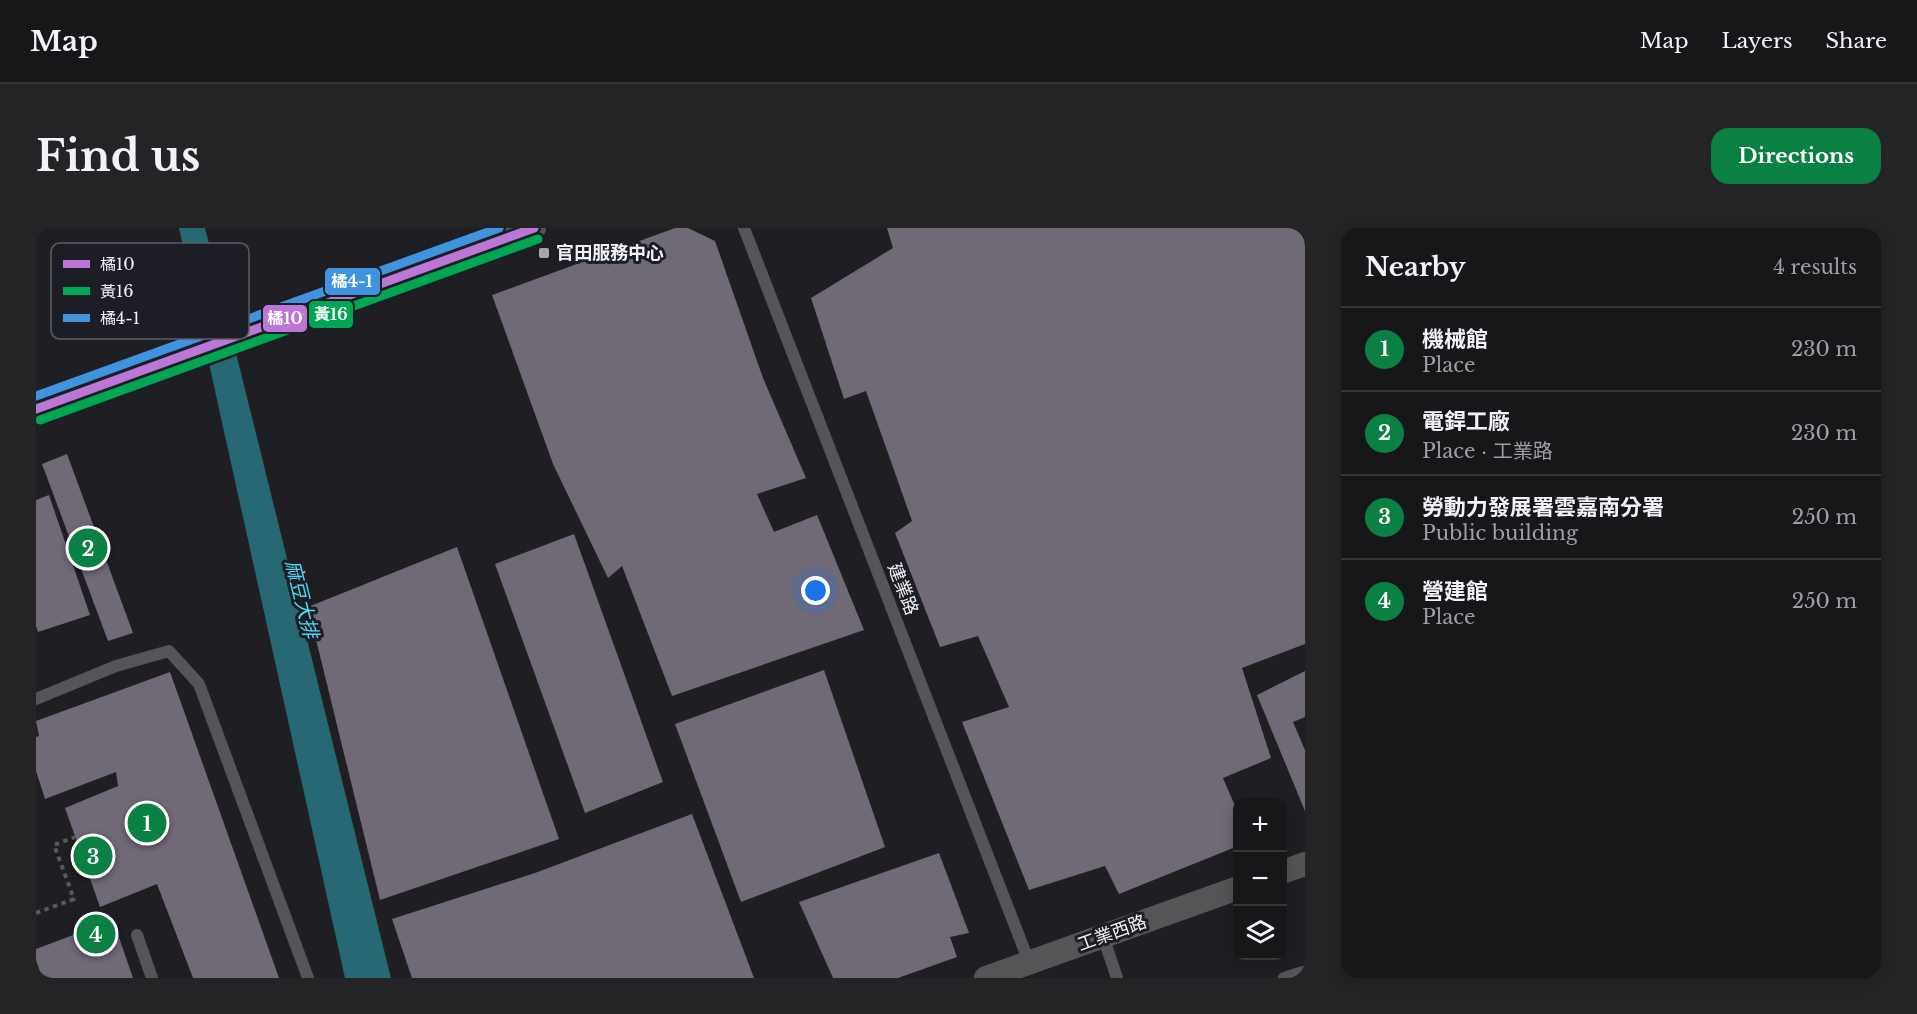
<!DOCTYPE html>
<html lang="en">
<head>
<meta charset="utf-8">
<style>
	body { margin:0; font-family:"Libre Baskerville","Noto Sans TC",serif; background:#242427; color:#f1f3f6 }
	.controls { position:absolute; right:18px; bottom:18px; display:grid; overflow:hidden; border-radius:12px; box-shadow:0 3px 15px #0003 }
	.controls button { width:54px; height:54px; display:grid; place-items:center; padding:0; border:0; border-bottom:2px solid #363639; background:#17171a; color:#f1f3f6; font:30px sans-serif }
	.you { position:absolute; left:780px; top:363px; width:21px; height:21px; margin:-15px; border:4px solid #fff; border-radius:50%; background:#1a73e8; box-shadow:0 0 0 9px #1a73e833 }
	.badge { display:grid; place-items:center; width:39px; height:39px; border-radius:50%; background:#0b8043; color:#fff; font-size:20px; font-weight:700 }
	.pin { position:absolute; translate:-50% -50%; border:3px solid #fff; box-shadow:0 2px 6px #0006 }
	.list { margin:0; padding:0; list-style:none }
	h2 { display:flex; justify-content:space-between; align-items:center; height:78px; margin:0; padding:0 24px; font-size:26px }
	h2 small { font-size:20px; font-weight:400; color:#9e9fa2 }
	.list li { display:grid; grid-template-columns:39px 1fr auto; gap:18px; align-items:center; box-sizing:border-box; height:84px; padding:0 24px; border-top:2px solid #363639 }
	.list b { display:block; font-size:22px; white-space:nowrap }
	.list p { margin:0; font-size:20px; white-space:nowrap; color:#9e9fa2 }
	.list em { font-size:20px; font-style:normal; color:#9e9fa2 }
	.icon { flex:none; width:33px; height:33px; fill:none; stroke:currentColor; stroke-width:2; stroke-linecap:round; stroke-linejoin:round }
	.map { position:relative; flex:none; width:1269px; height:750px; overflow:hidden; border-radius:18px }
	header { display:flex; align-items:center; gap:36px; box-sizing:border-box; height:84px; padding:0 30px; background:#17171a; border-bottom:2px solid #363639 }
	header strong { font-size:28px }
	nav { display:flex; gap:33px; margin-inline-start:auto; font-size:21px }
	.intro { display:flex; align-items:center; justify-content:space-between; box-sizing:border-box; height:144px; padding:0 36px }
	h1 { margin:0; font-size:42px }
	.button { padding:15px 27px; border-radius:18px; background:#0b8043; color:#fff; font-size:21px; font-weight:700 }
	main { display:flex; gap:36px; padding:0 36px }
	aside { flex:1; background:#17171a; border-radius:18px; box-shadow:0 3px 15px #0003 }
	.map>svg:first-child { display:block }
	.water { fill:#266874 }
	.building { fill:#706976 }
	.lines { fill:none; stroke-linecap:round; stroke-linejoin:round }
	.path { stroke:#58595b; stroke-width:4; stroke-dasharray:4.5 4.5; stroke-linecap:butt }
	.service { stroke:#535556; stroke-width:12 }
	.minor { stroke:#535556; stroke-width:24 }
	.bus-1-casing { stroke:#1d1e25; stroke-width:14 }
	.bus-2-casing { stroke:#1d1e25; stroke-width:14 }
	.bus-3-casing { stroke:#1d1e25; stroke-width:14 }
	.bus-1 { stroke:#ba77d6; stroke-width:9 }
	.bus-2 { stroke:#00a651; stroke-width:9 }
	.bus-3 { stroke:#4094de; stroke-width:9 }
	.poi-dot { fill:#a7a8ac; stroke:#1d1e25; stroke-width:2 }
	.labels { text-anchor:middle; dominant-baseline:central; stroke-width:6; stroke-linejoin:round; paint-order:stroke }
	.poi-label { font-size:18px; font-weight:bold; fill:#f0f1f6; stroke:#1d1e25; text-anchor:start }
	.street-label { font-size:18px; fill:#f0f1f6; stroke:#1d1e25 }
	.water-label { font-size:20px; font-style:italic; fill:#4ed8f0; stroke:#1d1e25 }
	.key { fill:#1d1e25; stroke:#5c5d64; stroke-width:1.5 }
	.key-label { font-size:16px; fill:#f0f1f6 }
	.line-badge { stroke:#1d1e25; stroke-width:2 }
	.badge-label { font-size:16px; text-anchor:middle; font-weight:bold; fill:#fff }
</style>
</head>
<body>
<header>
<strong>Map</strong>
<nav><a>Map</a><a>Layers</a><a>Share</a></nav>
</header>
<div class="intro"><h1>Find us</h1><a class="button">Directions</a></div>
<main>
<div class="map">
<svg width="1269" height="750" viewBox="0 0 1269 750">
	<rect width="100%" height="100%" fill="#1f1f23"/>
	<path class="water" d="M 143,0 L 169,0 L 355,750 L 309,750 Z"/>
	<g class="building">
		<path d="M 639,0 L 652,0 L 679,13 L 727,150 L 770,250 L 721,266 L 738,304 L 781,287 L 828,402 L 636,468 L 586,338 L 572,350 L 517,236 L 456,67 Z"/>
		<path d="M 851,0 L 1269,0 L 1269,416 L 1206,440 L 1235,530 L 1187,550 L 1202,585 L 1202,618 L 1083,666 L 1069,638 L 993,662 L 926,494 L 973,479 L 942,408 L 904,419 L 859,305 L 876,293 L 830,163 L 808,171 L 775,70 L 857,20 Z"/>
		<path d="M 31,226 L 97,405 L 72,413 L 6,236 Z"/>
		<path d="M 13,267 L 54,387 L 2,404 L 0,398 L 0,272 Z"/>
		<path d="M 538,306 L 627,554 L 549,585 L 459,336 Z"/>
		<path d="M 421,319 L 523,611 L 344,672 L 272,379 Z"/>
		<path d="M 788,442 L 849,619 L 705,674 L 639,496 Z"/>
		<path d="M 1269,443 L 1269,489 L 1257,494 L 1269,522 L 1269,583 L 1221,467 Z"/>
		<path d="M 134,444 L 243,750 L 157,750 L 121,656 L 64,679 L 29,580 L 82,558 L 80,544 L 9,571 L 0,543 L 0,509 L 3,508 L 0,493 Z"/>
		<path d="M 656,586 L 718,750 L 376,750 L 356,691 L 499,645 Z"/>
		<path d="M 903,625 L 933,705 L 914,709 L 921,729 L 862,750 L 797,750 L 763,674 Z"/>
		<path d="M 77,692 L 97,750 L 6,750 L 0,732 L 0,721 Z"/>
	</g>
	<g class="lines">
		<path class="path" d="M 0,685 L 38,671 L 18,617 L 39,609"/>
		<g class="service">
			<path d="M 708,0 L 993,734"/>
			<path d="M 0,471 L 80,438 L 133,423 L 163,456 L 272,750"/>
			<path d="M 101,707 L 116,750"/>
			<path d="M 1067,708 L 1081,750"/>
			<path d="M 1248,750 L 1267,744 L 1269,748"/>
		</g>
		<g class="minor">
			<path d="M 0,181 L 498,0"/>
			<path d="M 1246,644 L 1269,636"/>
			<path d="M 950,750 L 1202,660"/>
		</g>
		<g class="bus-1-casing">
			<path id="bus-1" d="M 0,181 L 498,0"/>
		</g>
		<g class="bus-2-casing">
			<path id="bus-2" d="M 4,192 L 502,11"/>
		</g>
		<g class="bus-3-casing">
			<path id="bus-3" d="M 0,168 L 463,0"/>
		</g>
		<use href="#bus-1" class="bus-1"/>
		<use href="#bus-2" class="bus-2"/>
		<use href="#bus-3" class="bus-3"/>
	</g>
	<rect class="poi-dot" x="502" y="19" width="12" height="12" rx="3"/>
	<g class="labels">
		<g class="poi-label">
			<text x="520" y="25">官田服務中心</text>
		</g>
		<g class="street-label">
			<text transform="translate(867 361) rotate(69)">建業路</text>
			<text transform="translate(1076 705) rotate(-20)">工業西路</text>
		</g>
		<g class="water-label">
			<text transform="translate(266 371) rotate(76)">麻豆大排</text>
		</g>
	</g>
	<rect x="15" y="15" width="198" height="96" rx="9" class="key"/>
	<rect x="27" y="32" width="27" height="8" fill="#ba77d6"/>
	<rect x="27" y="59" width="27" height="8" fill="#00a651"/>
	<rect x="27" y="86" width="27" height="8" fill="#4094de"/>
	<g class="key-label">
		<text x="64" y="42">橘10</text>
		<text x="64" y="69">黃16</text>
		<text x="64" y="96">橘4-1</text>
	</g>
	<g class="line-badge">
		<rect x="288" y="39" width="57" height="29" rx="6" fill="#4094de"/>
		<rect x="272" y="72" width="46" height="29" rx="6" fill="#00a651"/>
		<rect x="226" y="76" width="46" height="29" rx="6" fill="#ba77d6"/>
	</g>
	<g class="badge-label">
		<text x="316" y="59">橘4-1</text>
		<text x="295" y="92">黃16</text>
		<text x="249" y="96">橘10</text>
	</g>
</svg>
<div class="controls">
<button>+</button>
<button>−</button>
<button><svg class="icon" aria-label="layers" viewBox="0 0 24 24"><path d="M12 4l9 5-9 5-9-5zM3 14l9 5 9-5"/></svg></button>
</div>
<div class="you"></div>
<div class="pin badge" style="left:111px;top:595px">1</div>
<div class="pin badge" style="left:52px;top:320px">2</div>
<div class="pin badge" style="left:57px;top:628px">3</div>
<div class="pin badge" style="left:60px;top:706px">4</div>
</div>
<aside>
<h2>Nearby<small>4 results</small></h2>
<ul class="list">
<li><span class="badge">1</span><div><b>機械館</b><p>Place</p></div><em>230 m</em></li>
<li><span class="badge">2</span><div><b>電銲工廠</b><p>Place · 工業路</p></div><em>230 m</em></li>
<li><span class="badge">3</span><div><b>勞動力發展署雲嘉南分署</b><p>Public building</p></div><em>250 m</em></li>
<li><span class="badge">4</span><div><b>營建館</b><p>Place</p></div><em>250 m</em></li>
</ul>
</aside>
</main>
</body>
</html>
